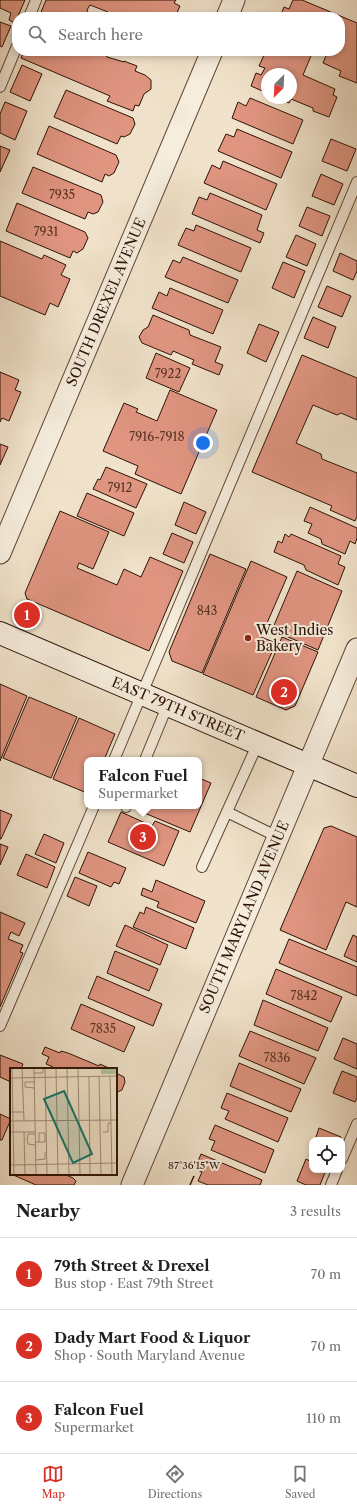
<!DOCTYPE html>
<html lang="en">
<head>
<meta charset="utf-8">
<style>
	body { margin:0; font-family:"Libre Caslon Text",serif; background:#f2f2f2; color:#202124 }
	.controls { position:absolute; right:12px; bottom:12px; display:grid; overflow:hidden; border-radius:8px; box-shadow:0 2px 6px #0003 }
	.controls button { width:36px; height:36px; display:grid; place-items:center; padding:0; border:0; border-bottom:1px solid #e0e0e0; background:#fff; color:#202124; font:20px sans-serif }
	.compass { position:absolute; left:261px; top:68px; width:36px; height:36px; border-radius:50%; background:#fff; box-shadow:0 2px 6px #0003; rotate:204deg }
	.you { position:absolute; left:203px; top:443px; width:14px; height:14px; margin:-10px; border:3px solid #fff; border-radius:50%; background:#1a73e8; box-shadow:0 0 0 6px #1a73e833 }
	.badge { display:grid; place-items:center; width:26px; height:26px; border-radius:50%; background:#d93025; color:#fff; font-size:13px; font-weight:700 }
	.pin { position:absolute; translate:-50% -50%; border:2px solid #fff; box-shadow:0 1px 4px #0006 }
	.popup { position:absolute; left:84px; top:757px; width:118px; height:52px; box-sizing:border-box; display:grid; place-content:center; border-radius:8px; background:#fff; filter:drop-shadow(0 1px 3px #0005); font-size:13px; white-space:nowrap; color:#757577 }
	.popup b { font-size:15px; color:#202124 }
	.popup::after { content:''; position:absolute; left:50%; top:100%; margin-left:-8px; border:8px solid transparent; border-top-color:#fff }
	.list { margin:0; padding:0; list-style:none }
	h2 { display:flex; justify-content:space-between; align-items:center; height:52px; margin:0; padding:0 16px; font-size:17px }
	h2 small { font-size:13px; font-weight:400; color:#757577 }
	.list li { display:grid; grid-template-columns:26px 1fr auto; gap:12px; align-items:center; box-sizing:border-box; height:72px; padding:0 16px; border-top:1px solid #e0e0e0 }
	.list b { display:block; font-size:15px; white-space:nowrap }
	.list p { margin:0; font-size:13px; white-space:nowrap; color:#757577 }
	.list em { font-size:13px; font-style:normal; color:#757577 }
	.icon { flex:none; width:22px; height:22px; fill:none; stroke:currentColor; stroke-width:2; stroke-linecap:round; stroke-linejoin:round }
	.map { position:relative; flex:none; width:357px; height:1185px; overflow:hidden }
	.search { position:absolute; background:#fff; box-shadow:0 2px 6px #0003; left:12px; right:12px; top:12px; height:44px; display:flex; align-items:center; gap:10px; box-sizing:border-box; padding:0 14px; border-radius:16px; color:#757577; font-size:15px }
	.sheet { height:268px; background:#fff }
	nav { display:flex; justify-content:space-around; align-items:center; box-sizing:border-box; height:56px; border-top:1px solid #e0e0e0; background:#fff; font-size:11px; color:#757577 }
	nav a { display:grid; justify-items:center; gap:2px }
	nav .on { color:#d93025 }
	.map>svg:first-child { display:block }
	.building { fill:#e09581; stroke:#2c1206 }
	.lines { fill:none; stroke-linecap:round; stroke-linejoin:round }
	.service-casing { stroke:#5d4637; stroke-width:12 }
	.minor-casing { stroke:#5d4637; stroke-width:23 }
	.secondary-casing { stroke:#2c1206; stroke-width:24 }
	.service { stroke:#f6eddd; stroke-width:10 }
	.minor { stroke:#f6eddd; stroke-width:21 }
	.secondary { stroke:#f6eddd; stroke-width:22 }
	.ticks { fill:none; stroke:#2c1206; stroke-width:1.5 }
	.poi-dot { fill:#8f2418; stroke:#f6eddd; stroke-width:1.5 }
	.labels { text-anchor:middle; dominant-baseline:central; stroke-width:4; stroke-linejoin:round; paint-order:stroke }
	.number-label { font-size:12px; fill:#593325 }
	.street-label { font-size:14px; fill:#2c1206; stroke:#f6eddd }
	.poi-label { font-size:14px; fill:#2c1206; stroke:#f6eddd; text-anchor:start }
	.inset-road { fill:none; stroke:#a28f7c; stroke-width:1 }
	.view { fill:#0f766e; fill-opacity:0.15; stroke:#0f766e; stroke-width:2 }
	.inset-edge { fill:none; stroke:#2c1206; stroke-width:2 }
	.ticks-label { font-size:10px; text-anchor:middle; fill:#2c1206; stroke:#f6eddd; stroke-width:4; stroke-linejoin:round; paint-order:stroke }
</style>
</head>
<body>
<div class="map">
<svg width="357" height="1185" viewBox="0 0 357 1185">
	<rect width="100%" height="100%" fill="#f1e3cb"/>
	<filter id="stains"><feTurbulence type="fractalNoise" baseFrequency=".005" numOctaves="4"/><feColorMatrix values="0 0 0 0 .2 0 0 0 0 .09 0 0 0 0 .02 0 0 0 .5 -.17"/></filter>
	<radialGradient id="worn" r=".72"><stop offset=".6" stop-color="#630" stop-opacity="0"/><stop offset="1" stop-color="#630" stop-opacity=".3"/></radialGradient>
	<g class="building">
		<path d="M 0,0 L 25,0 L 15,23 L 9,20 L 11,13 L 0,8 Z"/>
		<path d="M 46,0 L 176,0 L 174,3 L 180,6 L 175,17 L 110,17 L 108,12 L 90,5 L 87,10 L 90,17 L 39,17 Z"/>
		<path d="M 293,0 L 302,0 L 357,23 L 357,83 L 339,76 L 341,71 L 323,63 L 328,51 L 340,51 L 340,17 L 280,17 L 284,7 L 289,9 Z"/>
		<path d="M 0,22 L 11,26 L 2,47 L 0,46 Z"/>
		<path d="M 24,51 L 103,51 L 105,52 L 107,57 L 124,62 L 124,61 L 137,66 L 135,71 L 145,75 L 151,80 L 151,89 L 144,94 L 139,106 L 135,105 L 133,111 L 107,101 L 110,96 L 21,58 Z"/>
		<path d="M 272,51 L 313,51 L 303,75 L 335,89 L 333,95 L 337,97 L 329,117 L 313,111 L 313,108 L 291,99 L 289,103 L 279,98 L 291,98 L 291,74 L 267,74 L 267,93 L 251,86 L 256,73 L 261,75 L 265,68 L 259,66 L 265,53 L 270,55 Z"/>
		<path d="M 22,65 L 42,74 L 30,101 L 10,92 Z"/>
		<path d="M 66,90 L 133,118 L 135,124 L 130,134 L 124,137 L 121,136 L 117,144 L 54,117 Z"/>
		<path d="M 250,98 L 303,120 L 293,144 L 232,118 L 238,102 L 246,106 Z"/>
		<path d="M 5,102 L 27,111 L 15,140 L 0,133 L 0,114 Z"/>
		<path d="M 49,126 L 116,155 L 119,162 L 114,173 L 109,176 L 105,174 L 102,182 L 37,154 Z"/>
		<path d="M 237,129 L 292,152 L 281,178 L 218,151 L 226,134 L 234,137 Z"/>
		<path d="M 331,139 L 356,149 L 347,171 L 322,161 Z"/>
		<path d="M 0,146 L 10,150 L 0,172 Z"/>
		<path d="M 223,161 L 277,184 L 266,210 L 204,183 L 212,165 L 220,169 Z"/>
		<path d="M 33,167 L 101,195 L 103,202 L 98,212 L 93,214 L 88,212 L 85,219 L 22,193 Z"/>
		<path d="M 321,174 L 343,184 L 334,205 L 312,196 Z"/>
		<path d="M 210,193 L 262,215 L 257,230 L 264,233 L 260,243 L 192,214 L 199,197 L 207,200 Z"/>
		<path d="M 17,203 L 85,232 L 88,238 L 83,249 L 77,253 L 73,251 L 70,258 L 6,231 Z"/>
		<path d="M 307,207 L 330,216 L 322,236 L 299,226 Z"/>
		<path d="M 196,225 L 251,248 L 241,272 L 178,245 L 186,228 L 194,231 Z"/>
		<path d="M 296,235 L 316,244 L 307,266 L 286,257 Z"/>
		<path d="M 0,241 L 42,259 L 44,255 L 66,265 L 61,275 L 70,279 L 58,307 L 50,303 L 45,315 L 0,296 Z"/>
		<path d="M 340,253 L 357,261 L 357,271 L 353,280 L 333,271 Z"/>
		<path d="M 183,257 L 238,280 L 228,303 L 165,277 L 173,260 L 180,263 Z"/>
		<path d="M 283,262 L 305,271 L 294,298 L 272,288 Z"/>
		<path d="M 327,286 L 351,296 L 342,317 L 318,307 Z"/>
		<path d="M 170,288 L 223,310 L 213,334 L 152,308 L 159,292 L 167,296 Z"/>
		<path d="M 153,315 L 189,330 L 190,335 L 221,347 L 215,362 L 223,365 L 219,375 L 192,364 L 194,360 L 173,351 L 171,355 L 142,343 L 139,337 L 143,330 L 148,327 Z"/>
		<path d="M 313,317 L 336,327 L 328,348 L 304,338 Z"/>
		<path d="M 259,324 L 279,332 L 266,362 L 247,353 Z"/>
		<path d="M 156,353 L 190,368 L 179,392 L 146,378 Z"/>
		<path d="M 302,355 L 357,378 L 357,420 L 341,413 L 337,415 L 313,405 L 296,443 L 321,454 L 322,459 L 357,473 L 357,517 L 355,521 L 330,510 L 332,506 L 252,472 Z"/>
		<path d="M 0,372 L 19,380 L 15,390 L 21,392 L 9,421 L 2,418 L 0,422 Z"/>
		<path d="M 170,390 L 217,410 L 181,494 L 135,474 L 138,466 L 103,451 L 124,403 L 138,409 L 136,412 L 157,421 Z"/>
		<path d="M 0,444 L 8,447 L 0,465 Z"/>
		<path d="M 106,467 L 147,484 L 136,508 L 93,489 L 98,479 L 100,480 Z"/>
		<path d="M 87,493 L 134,513 L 124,536 L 77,516 Z"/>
		<path d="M 184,502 L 206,512 L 196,534 L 175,525 Z"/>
		<path d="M 310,507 L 357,528 L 357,538 L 355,544 L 350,541 L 345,554 L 322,544 L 321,539 L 308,533 L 312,524 L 304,521 Z"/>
		<path d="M 60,511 L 109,532 L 93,569 L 79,563 L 77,568 L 117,585 L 124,569 L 141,577 L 150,557 L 183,571 L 149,651 L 27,599 L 25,593 Z"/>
		<path d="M 172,533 L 193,542 L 184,563 L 163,554 Z"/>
		<path d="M 285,534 L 289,537 L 291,534 L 341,556 L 338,564 L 345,567 L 338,585 L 306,570 L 304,565 L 274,552 L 278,541 L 282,543 Z"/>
		<path d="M 210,554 L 246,569 L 202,673 L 172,661 L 169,652 Z"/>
		<path d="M 251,561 L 287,577 L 261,637 L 276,643 L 253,695 L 203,674 Z"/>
		<path d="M 297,571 L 342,591 L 318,650 L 272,630 Z"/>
		<path d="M 282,637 L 318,652 L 295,706 L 286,710 L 256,697 Z"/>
		<path d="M 0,684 L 27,696 L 0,761 Z"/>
		<path d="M 29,697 L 77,717 L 51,778 L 3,758 Z"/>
		<path d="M 79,718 L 115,734 L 104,760 L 87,760 L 87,793 L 53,779 Z"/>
		<path d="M 199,778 L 211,783 L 190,832 L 142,812 L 145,806 L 199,806 Z"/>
		<path d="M 0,810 L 12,815 L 1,839 L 0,839 Z"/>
		<path d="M 121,812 L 152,826 L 155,821 L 179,831 L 164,866 L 108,842 Z"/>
		<path d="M 331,826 L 357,837 L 357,907 L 346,902 L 326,950 L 280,930 L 324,828 Z"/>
		<path d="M 44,834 L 64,843 L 56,863 L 35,854 Z"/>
		<path d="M 0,844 L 8,847 L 0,865 Z"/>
		<path d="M 88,852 L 126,868 L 119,884 L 114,882 L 111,887 L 79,873 Z"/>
		<path d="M 26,854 L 55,867 L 47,888 L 17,875 Z"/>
		<path d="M 75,877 L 97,886 L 89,906 L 67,896 Z"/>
		<path d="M 156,880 L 205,901 L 196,923 L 157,907 L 159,902 L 141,895 L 143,888 L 152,892 Z"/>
		<path d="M 146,907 L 194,928 L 186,949 L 133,927 L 140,912 L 144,914 Z"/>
		<path d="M 0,912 L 25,923 L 19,936 L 11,932 L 8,939 L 23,945 L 20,952 L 23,953 L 0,1007 Z"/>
		<path d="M 125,925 L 168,945 L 160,965 L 116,946 Z"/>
		<path d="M 353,935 L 357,937 L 357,962 L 344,956 Z"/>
		<path d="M 289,939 L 357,967 L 357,996 L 279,963 Z"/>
		<path d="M 115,951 L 158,969 L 149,991 L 107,973 Z"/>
		<path d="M 276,969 L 342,997 L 331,1022 L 266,994 Z"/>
		<path d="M 97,976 L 162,1004 L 153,1026 L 88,998 Z"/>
		<path d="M 263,1000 L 328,1028 L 318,1051 L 254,1025 Z"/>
		<path d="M 81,1004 L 135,1027 L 124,1052 L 71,1029 Z"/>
		<path d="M 250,1031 L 316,1058 L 304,1084 L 239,1056 Z"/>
		<path d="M 343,1038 L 357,1044 L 357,1069 L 334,1059 Z"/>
		<path d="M 45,1047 L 60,1053 L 61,1051 L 68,1053 L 99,1066 L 100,1064 L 111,1069 L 52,1069 L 53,1067 L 46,1064 L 49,1057 L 42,1054 Z"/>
		<path d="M 0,1055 L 23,1064 L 21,1069 L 11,1069 L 11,1082 L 0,1077 Z"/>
		<path d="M 239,1063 L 301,1089 L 291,1112 L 230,1086 Z"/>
		<path d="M 342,1071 L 357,1077 L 357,1098 L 355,1102 L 333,1093 Z"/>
		<path d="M 116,1073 L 124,1077 L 125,1082 L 122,1090 L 117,1092 L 116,1095 Z"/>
		<path d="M 227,1093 L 288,1118 L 278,1142 L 225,1119 L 229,1111 L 221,1108 Z"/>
		<path d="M 0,1114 L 11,1119 L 2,1140 L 0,1140 Z"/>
		<path d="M 215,1125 L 274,1150 L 265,1173 L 211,1150 L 215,1141 L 209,1139 Z"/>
		<path d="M 319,1128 L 341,1137 L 340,1140 L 315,1140 Z"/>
		<path d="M 201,1154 L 262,1180 L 260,1185 L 208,1185 L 198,1181 L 202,1172 L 195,1169 Z"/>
		<path d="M 306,1159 L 312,1162 L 312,1170 L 326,1170 L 320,1185 L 306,1185 L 297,1181 Z"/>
		<path d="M 11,1174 L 64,1174 L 73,1178 L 76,1181 L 74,1185 L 36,1185 Z"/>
	</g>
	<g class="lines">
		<g class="service-casing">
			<g id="service">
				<path d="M 29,17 L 36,0"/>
				<path d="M 0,87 L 17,46"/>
				<path d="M 114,760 L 357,182"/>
				<path d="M 145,760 L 168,704"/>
				<path d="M 126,807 L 126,806"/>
				<path d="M 227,812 L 278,837"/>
				<path d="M 202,867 L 258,743"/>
				<path d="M 0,1026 L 94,806"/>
				<path d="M 342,1159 L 357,1124"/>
				<path d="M 331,1185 L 337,1170"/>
			</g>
		</g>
		<g class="minor-casing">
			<g id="minor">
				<path d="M 227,17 L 234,0"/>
				<path d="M 0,553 L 212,51"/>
				<path d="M 132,1185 L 357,649"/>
			</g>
		</g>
		<g class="secondary-casing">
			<path id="secondary" d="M 0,633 L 357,786"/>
		</g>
		<use href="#service" class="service"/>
		<use href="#minor" class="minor"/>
		<use href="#secondary" class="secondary"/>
	</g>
	<path class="ticks" d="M 190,1185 L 194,1176"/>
	<circle class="poi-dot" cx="248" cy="638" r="4"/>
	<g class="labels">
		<g class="number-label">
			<text x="62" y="194">7935</text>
			<text x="46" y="231">7931</text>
			<text x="168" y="373">7922</text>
			<text x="157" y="436">7916-7918</text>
			<text x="120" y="487">7912</text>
			<text x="207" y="610">843</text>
			<text x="304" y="995">7842</text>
			<text x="103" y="1028">7835</text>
			<text x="277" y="1057">7836</text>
		</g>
		<g class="street-label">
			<text transform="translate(106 302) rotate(-67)">SOUTH DREXEL AVENUE</text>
			<text transform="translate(178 709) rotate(23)">EAST 79TH STREET</text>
			<text transform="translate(244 917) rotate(-67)">SOUTH MARYLAND AVENUE</text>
		</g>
		<g class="poi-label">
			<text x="256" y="630">West Indies<tspan x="256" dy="16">Bakery</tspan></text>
		</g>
	</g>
	<g transform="translate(10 1068)">
		<rect width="107" height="107" fill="#f1e3cb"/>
		<path d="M 91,0 L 107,0 L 107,6 L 91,6 Z" fill="#b3c59c"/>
		<path class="inset-road" d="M 2,0 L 4,107M 12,0 L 14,53M 24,0 L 26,107M 35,0 L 37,107M 46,0 L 48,107M 57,0 L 59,107M 68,0 L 70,107M 24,5 L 33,5 L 33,0M 100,8 L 102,107M 79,9 L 80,107M 89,9 L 91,107M 0,10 L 107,8M 24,14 L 15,14 L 15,19 L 24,20M 0,44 L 13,44M 0,53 L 107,52M 0,64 L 25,64M 14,64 L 15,107M 93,64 L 98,64 L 98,55 L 101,55M 25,66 L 18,66 L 17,71 L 18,76 L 25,77M 26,74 L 35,74 L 35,65 L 29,65 L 29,74M 26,92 L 35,91 L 35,84M 0,97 L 107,95"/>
		<path class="view" d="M 54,23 L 82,86 L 63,95 L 34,31 Z"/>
		<rect width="107" height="107" class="inset-edge"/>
	</g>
	<g class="ticks-label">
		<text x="194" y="1169">87°36'15"W</text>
	</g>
	<rect width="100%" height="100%" filter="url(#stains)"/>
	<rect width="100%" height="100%" fill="url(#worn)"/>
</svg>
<div class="controls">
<button><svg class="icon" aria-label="locate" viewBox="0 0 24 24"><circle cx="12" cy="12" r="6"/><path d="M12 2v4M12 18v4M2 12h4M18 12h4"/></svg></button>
</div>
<svg class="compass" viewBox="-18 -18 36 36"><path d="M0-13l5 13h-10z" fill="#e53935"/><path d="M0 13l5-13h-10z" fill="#757577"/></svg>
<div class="you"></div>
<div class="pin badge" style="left:27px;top:615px">1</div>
<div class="pin badge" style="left:284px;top:692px">2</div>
<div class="pin badge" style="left:143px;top:837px">3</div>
<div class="popup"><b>Falcon Fuel</b>Supermarket</div>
<div class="search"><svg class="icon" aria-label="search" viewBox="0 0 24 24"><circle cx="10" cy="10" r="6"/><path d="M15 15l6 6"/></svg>Search here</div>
</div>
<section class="sheet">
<h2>Nearby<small>3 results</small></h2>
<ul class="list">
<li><span class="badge">1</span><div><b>79th Street &amp; Drexel</b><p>Bus stop · East 79th Street</p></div><em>70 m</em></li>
<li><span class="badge">2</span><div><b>Dady Mart Food &amp; Liquor</b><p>Shop · South Maryland Avenue</p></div><em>70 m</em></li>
<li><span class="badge">3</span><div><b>Falcon Fuel</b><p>Supermarket</p></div><em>110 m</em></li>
</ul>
</section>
<nav>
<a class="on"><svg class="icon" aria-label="map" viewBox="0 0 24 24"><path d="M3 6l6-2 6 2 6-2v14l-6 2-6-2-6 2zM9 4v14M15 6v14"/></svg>Map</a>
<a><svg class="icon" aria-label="directions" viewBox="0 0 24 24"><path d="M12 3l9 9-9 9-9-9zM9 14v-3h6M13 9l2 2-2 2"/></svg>Directions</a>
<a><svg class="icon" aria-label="saved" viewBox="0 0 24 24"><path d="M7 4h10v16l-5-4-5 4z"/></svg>Saved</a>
</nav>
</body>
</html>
